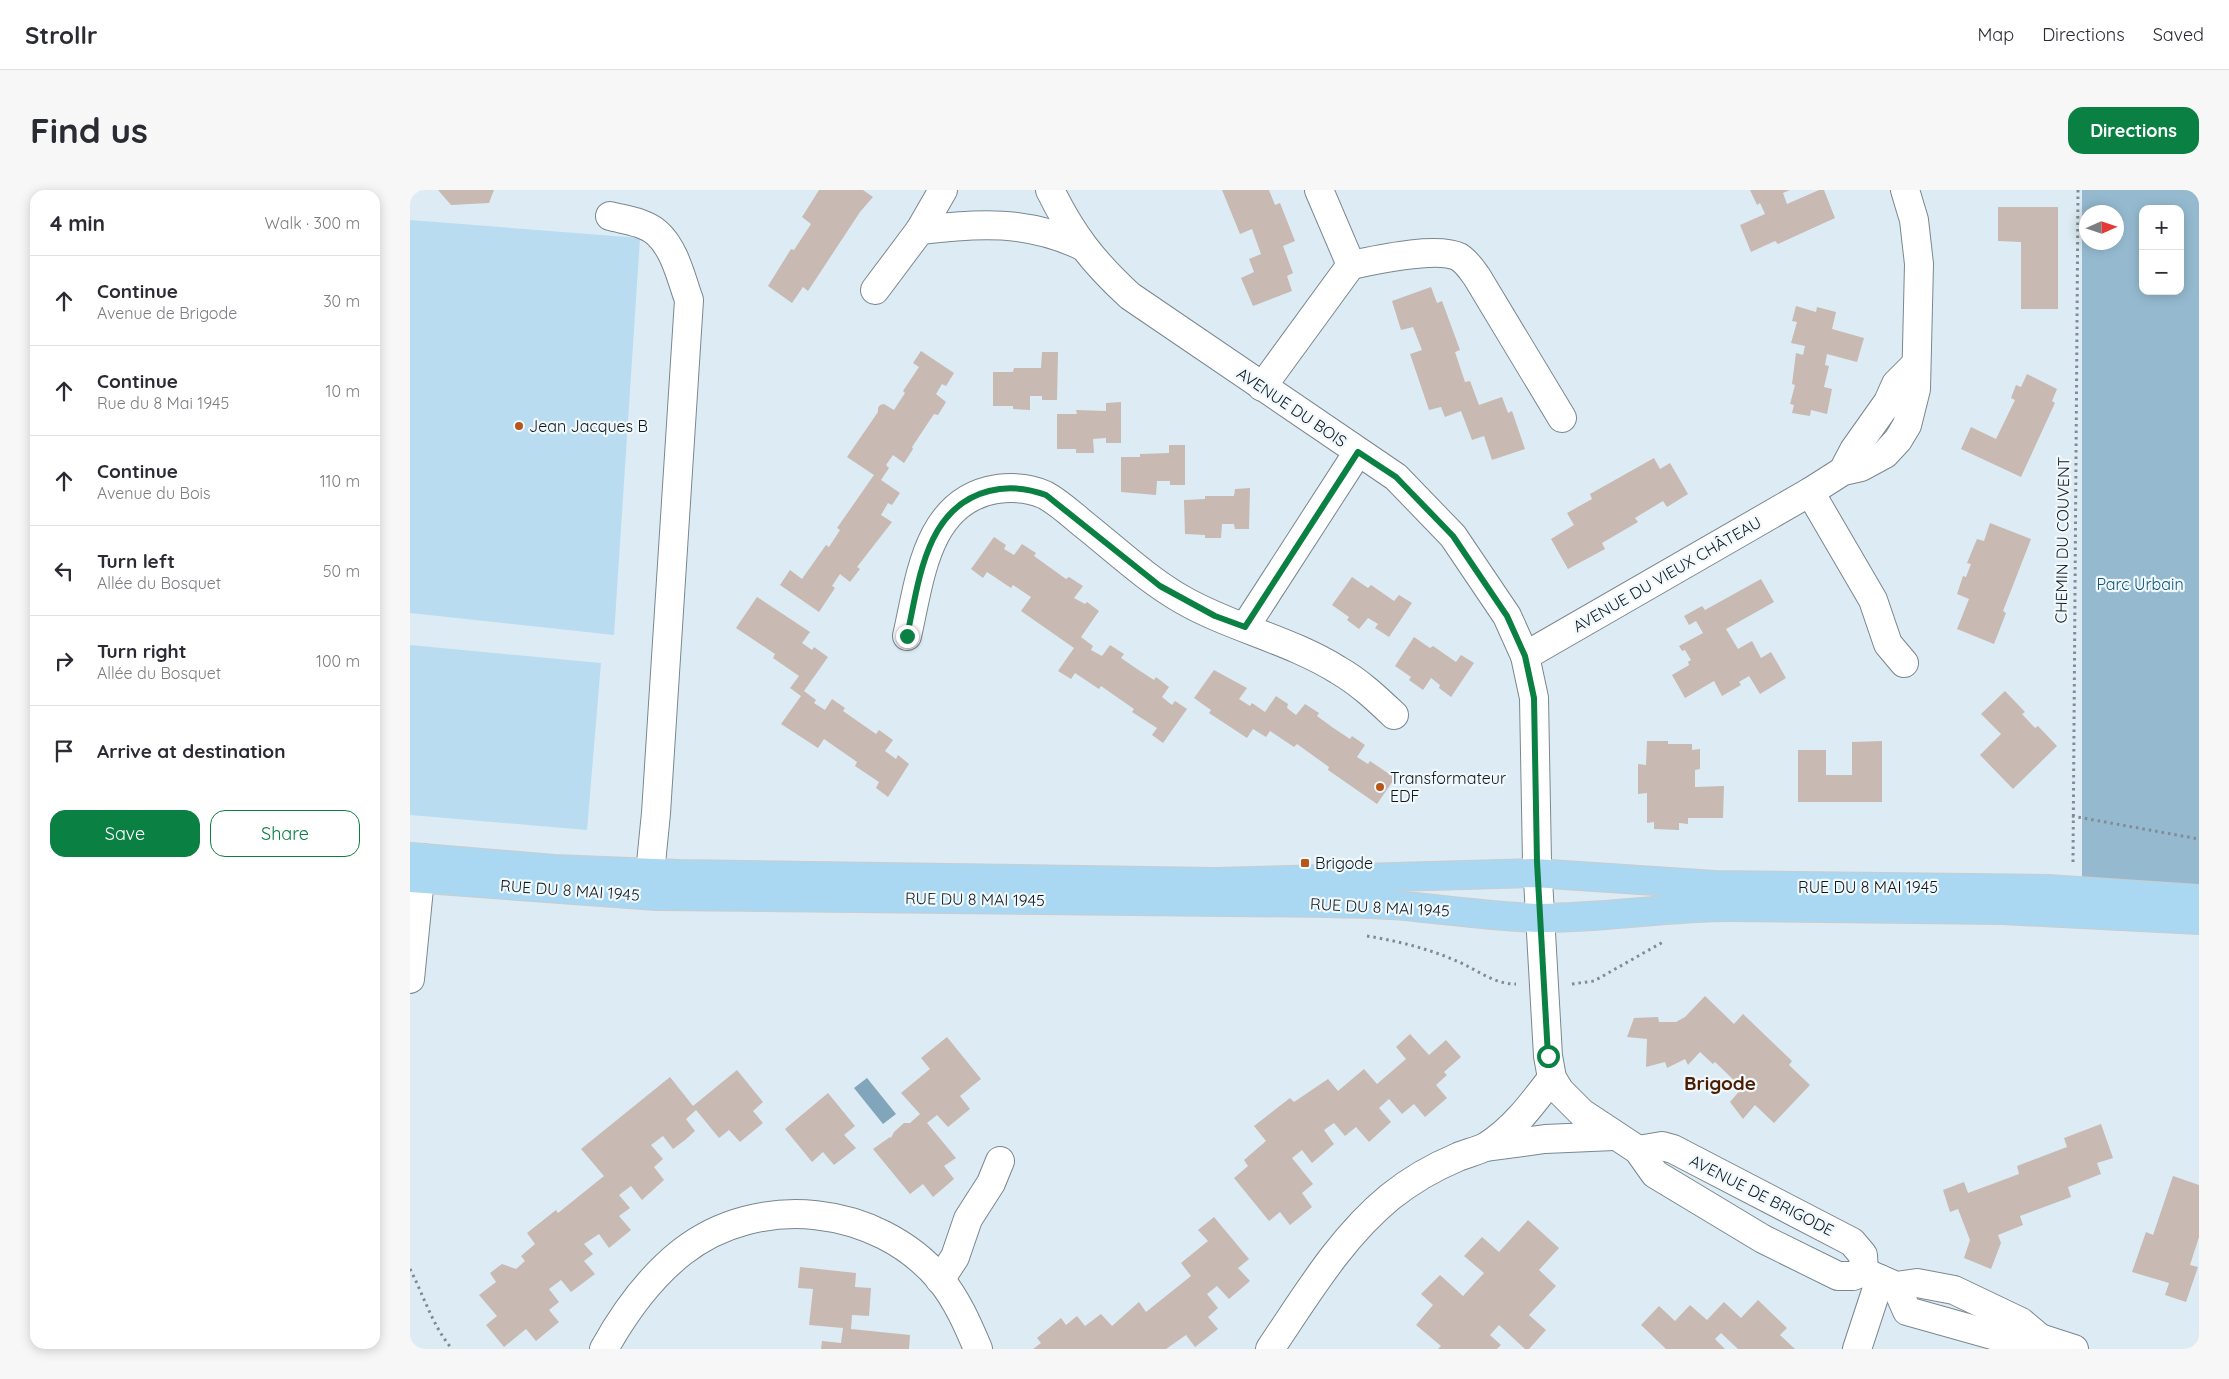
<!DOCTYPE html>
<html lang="en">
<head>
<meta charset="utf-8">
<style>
	body { margin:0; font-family:Quicksand,sans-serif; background:#f7f7f7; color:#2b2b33 }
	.controls { position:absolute; right:15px; top:15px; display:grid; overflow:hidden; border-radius:10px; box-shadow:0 2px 12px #0003 }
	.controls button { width:45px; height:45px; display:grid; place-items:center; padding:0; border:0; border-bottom:1px solid #e1e1e2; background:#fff; color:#2b2b33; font:25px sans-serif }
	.compass { position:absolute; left:1669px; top:15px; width:45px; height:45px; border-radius:50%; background:#fff; box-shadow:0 2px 12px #0003; rotate:87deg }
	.stop { position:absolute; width:15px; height:15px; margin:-11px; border:4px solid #0b8043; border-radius:50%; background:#fff }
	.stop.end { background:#0b8043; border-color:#fff; box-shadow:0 1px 5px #0008 }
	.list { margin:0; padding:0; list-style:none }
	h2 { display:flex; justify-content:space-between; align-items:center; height:65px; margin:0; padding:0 20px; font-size:21px }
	h2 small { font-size:16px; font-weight:400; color:#7c7c81 }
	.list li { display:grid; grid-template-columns:32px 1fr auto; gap:15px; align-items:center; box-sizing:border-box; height:90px; padding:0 20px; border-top:1px solid #e1e1e2 }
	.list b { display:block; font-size:19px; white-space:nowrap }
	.list p { margin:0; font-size:16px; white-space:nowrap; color:#7c7c81 }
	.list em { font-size:16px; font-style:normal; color:#7c7c81 }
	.actions { display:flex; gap:10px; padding:15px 20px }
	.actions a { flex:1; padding:11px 0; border:1px solid #0b8043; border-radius:15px; text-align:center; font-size:18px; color:#0b8043 }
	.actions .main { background:#0b8043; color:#fff }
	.icon { flex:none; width:28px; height:28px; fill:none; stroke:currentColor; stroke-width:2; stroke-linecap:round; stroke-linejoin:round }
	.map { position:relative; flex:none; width:1789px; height:1159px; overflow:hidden; border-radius:15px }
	header { display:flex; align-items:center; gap:30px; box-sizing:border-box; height:70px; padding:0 25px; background:#fff; border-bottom:1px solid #e1e1e2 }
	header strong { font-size:24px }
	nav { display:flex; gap:28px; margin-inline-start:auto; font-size:18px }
	.intro { display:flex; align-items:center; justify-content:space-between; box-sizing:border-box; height:120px; padding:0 30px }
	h1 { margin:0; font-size:35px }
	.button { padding:12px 22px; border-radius:15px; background:#0b8043; color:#fff; font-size:18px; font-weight:700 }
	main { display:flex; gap:30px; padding:0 30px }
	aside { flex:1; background:#fff; border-radius:15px; box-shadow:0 2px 12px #0003 }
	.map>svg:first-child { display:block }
	.green { fill:#badcf1 }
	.forest { fill:#95bad0; fill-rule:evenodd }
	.water { fill:#81a5bb }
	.building { fill:#c8b9b2 }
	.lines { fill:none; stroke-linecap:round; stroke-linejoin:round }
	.minor-casing { stroke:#7a878f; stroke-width:30 }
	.major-casing { stroke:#cbcccd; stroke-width:30 }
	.path { stroke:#818b91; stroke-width:3; stroke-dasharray:2.5 4; stroke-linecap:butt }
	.minor { stroke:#fff; stroke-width:28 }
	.major { stroke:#aad8f2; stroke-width:28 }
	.route { stroke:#0b8043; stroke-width:6 }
	.poi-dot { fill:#b75618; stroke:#eff8fd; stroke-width:2 }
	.labels { text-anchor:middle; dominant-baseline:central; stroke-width:4.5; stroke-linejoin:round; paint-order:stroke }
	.street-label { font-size:16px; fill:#12171a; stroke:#eff8fd }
	.poi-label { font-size:16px; fill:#12171a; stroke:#eff8fd; text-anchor:start }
	.park-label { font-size:16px; fill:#105373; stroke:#eff8fd }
	.quarter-label { font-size:19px; font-weight:bold; fill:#4c1d01; stroke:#eff8fd }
</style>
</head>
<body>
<header>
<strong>Strollr</strong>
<nav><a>Map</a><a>Directions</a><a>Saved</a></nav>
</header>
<div class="intro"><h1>Find us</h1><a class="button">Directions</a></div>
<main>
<aside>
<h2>4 min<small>Walk · 300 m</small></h2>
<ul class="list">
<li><svg class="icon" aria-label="ahead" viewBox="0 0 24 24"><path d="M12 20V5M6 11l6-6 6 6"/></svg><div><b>Continue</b><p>Avenue de Brigode</p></div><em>30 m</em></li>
<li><svg class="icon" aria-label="ahead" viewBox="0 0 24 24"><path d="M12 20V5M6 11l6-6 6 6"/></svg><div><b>Continue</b><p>Rue du 8 Mai 1945</p></div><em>10 m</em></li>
<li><svg class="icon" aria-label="ahead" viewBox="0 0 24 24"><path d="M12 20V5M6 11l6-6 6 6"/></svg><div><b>Continue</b><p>Avenue du Bois</p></div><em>110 m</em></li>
<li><svg class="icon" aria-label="left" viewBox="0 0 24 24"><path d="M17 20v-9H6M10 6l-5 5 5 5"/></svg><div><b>Turn left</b><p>Allée du Bosquet</p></div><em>50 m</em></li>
<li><svg class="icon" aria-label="right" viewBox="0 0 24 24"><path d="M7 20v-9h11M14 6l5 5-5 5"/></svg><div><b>Turn right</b><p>Allée du Bosquet</p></div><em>100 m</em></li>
<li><svg class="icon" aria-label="arrive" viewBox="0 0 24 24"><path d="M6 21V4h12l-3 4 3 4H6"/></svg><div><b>Arrive at destination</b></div></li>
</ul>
<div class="actions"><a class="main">Save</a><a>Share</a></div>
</aside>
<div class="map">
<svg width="1789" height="1159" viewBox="0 0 1789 1159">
	<rect width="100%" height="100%" fill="#ddecf4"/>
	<g class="green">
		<path d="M 0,30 L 230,48 L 204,445 L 0,423 Z"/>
		<path d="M 0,455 L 191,473 L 177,640 L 0,625 Z"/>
	</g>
	<path class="forest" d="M 1672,0 L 1789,0 L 1789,696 L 1672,688 ZM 1733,19 L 1770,19 L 1770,101 L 1733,101 ZM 1676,22 L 1706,22 L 1706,52 L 1676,52 Z"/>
	<path class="water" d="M 457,888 L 486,924 L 473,934 L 444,898 Z"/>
	<g class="building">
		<path d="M 28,0 L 84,0 L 79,13 L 41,15 Z"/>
		<path d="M 409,0 L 453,0 L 463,7 L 450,22 L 398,101 L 393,97 L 382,113 L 358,96 L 381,59 L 384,60 L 401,34 L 392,27 Z"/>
		<path d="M 812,0 L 859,0 L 865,15 L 870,13 L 885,51 L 873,56 L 883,83 L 877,86 L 882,101 L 843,116 L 831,88 L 844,82 L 839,69 L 851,64 L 842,39 L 830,44 Z"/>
		<path d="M 1340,0 L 1380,0 L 1373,3 L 1377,14 L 1409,0 L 1414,0 L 1425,28 L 1368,54 L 1365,51 L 1341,62 L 1330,35 L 1355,24 L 1350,13 L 1347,15 Z"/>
		<path d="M 1588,17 L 1648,17 L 1648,119 L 1611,119 L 1611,52 L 1588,51 Z"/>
		<path d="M 1021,97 L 1027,113 L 1032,111 L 1050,160 L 1045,162 L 1055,192 L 1060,191 L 1069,215 L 1092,207 L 1098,223 L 1102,221 L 1115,259 L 1082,270 L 1074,246 L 1062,250 L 1051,221 L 1035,227 L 1031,217 L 1019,220 L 1000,164 L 1012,160 L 1003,137 L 991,140 L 982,111 Z"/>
		<path d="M 1386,116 L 1406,122 L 1407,117 L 1426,122 L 1422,139 L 1454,148 L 1447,172 L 1417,164 L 1415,175 L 1419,176 L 1414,197 L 1422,199 L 1417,224 L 1401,220 L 1400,226 L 1382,223 L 1384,215 L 1380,214 L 1385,195 L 1382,194 L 1386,163 L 1393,165 L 1395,156 L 1381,153 L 1387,132 L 1382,131 Z"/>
		<path d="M 511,161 L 544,183 L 536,196 L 532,194 L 526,204 L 536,212 L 528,225 L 524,224 L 502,257 L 503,259 L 494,273 L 483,265 L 476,275 L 479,278 L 471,290 L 490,303 L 482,315 L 478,313 L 471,325 L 482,332 L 447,377 L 450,379 L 440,392 L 430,384 L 422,396 L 425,398 L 409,422 L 370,395 L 380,380 L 392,389 L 416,355 L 419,357 L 430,340 L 427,338 L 464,285 L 437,267 L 468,222 L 468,218 L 470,215 L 474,214 L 484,220 L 495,203 L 493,201 L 509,177 L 503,173 Z"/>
		<path d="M 632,162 L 648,162 L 647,210 L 632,210 L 632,206 L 620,206 L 620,220 L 603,219 L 603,216 L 583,216 L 583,182 L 603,182 L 604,178 L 631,178 Z"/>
		<path d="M 1617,184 L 1647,199 L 1642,211 L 1645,213 L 1611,287 L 1551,259 L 1561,237 L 1586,249 L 1605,210 L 1601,208 L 1606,195 L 1611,197 Z"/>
		<path d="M 711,212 L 711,253 L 696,253 L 696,248 L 683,249 L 684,263 L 666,263 L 666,259 L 647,259 L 647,224 L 667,224 L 666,220 L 696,221 L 696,213 Z"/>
		<path d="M 759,255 L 775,255 L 775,295 L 760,295 L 760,291 L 747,291 L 746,305 L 711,302 L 711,267 L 730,267 L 730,264 L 759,263 Z"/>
		<path d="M 1244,268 L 1250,279 L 1260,273 L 1278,304 L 1257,317 L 1253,311 L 1225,328 L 1228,332 L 1192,353 L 1195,359 L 1158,379 L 1141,349 L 1164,335 L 1157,323 L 1182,309 L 1180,304 Z"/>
		<path d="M 840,298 L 839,339 L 825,339 L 824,334 L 812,334 L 811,348 L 795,348 L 795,345 L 775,344 L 774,310 L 795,309 L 795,306 L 824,306 L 825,299 Z"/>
		<path d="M 1580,333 L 1621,349 L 1593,421 L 1596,423 L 1584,454 L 1547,439 L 1559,409 L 1547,404 L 1553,386 L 1556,387 L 1561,374 L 1557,373 L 1567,349 L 1574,351 Z"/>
		<path d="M 584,347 L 596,355 L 594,359 L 604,365 L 612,354 L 626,363 L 624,366 L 656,389 L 659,387 L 673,396 L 664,408 L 675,414 L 677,412 L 689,421 L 671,447 L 683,456 L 681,460 L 692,466 L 700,455 L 714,464 L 711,468 L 727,479 L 744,490 L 746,487 L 759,497 L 752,507 L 762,515 L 765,511 L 777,519 L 753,553 L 742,545 L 747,538 L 722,522 L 724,519 L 691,496 L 689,499 L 665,483 L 661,489 L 648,481 L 664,458 L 611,421 L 621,407 L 603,395 L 601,398 L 577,382 L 573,388 L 561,379 Z"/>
		<path d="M 942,387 L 958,398 L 961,395 L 984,411 L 989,405 L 1002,413 L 979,447 L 965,438 L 968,434 L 958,428 L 949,439 L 937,430 L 939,427 L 922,415 Z"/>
		<path d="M 1351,389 L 1364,412 L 1316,439 L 1328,459 L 1342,451 L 1351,468 L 1361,462 L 1376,488 L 1350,504 L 1339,486 L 1329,492 L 1331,495 L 1312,506 L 1304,491 L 1275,508 L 1262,485 L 1279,475 L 1278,472 L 1281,470 L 1275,460 L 1272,461 L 1269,456 L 1293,443 L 1286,431 L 1279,435 L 1274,426 L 1292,416 L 1295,420 Z"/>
		<path d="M 347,407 L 400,442 L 392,453 L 402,460 L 404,457 L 418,467 L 394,501 L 406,510 L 404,513 L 415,520 L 422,509 L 435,518 L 433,521 L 466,544 L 469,540 L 483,550 L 475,561 L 486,569 L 488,565 L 499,574 L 478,607 L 466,598 L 469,592 L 445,576 L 447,572 L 414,549 L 408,558 L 371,534 L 391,506 L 380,498 L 389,486 L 363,468 L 365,464 L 326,438 Z"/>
		<path d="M 1004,447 L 1020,458 L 1023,456 L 1046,472 L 1051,465 L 1064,473 L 1041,507 L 1029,498 L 1030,495 L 1021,488 L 1013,500 L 999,490 L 1001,487 L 985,476 Z"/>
		<path d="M 804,480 L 837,498 L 829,509 L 840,516 L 842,513 L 855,522 L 866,506 L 878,514 L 877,518 L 886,525 L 895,514 L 909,523 L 907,526 L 922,537 L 940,549 L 942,546 L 955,555 L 947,567 L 958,574 L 960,571 L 985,588 L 967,614 L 918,580 L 919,577 L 887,554 L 884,557 L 860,541 L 856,547 L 843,539 L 837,548 L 799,523 L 801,520 L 784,508 Z"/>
		<path d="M 1595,501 L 1615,522 L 1612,524 L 1625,538 L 1628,536 L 1647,556 L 1603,599 L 1570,565 L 1591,544 L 1571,524 Z"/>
		<path d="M 1237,551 L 1258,551 L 1258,554 L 1282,554 L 1282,560 L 1290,559 L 1290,579 L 1285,580 L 1285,597 L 1314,596 L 1313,628 L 1278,628 L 1278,634 L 1269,633 L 1269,640 L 1244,639 L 1244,632 L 1237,633 L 1237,603 L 1228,604 L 1228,574 L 1236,575 Z"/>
		<path d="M 1472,551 L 1472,612 L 1388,612 L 1388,560 L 1416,560 L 1416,585 L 1442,585 L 1442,552 Z"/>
		<path d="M 1295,806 L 1324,834 L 1333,824 L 1382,871 L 1379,875 L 1400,895 L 1364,933 L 1345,915 L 1333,929 L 1320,912 L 1332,898 L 1305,872 L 1303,874 L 1290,862 L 1278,875 L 1275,869 L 1257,878 L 1255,872 L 1236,877 L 1237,849 L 1217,847 L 1224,828 L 1248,827 L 1249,832 L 1266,832 L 1275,827 Z"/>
		<path d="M 1000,844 L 1019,865 L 1036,850 L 1051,867 L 1034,882 L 1037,885 L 1026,895 L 1037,908 L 1015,927 L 1004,914 L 992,924 L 979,909 L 969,918 L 981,932 L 959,952 L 946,937 L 935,946 L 924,933 L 914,940 L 924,954 L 902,973 L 892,960 L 882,968 L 903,994 L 892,1003 L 902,1017 L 880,1035 L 870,1022 L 859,1031 L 824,988 L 838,976 L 834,970 L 856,951 L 844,936 L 880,908 L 884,912 L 918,889 L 928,901 L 954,879 L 967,894 L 996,869 L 986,857 Z"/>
		<path d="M 537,847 L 571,889 L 550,906 L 560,919 L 538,937 L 527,925 L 517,933 L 546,968 L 534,976 L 544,989 L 523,1007 L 513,994 L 500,1004 L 463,959 L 480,947 L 481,948 L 484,942 L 494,933 L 500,933 L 510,924 L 491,903 L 520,879 L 511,868 Z"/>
		<path d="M 327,880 L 353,912 L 343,921 L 353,933 L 330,952 L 319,940 L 309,948 L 286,920 L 276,929 L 285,941 L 275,950 L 263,959 L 253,946 L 241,955 L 253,969 L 244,977 L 254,990 L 232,1010 L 221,996 L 209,1005 L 220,1018 L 209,1026 L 221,1040 L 199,1058 L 189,1044 L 174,1054 L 183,1064 L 174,1071 L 185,1084 L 161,1102 L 151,1090 L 139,1099 L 149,1112 L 139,1120 L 149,1132 L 126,1151 L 116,1139 L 94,1157 L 76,1135 L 87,1126 L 69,1105 L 86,1092 L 80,1083 L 92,1074 L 106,1079 L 115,1071 L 111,1066 L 125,1054 L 117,1043 L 146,1020 L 148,1023 L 194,986 L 171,959 L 260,887 L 283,916 Z"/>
		<path d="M 418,903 L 445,936 L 434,945 L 446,958 L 424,975 L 413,962 L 402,972 L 375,939 Z"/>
		<path d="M 1691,934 L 1703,968 L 1687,973 L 1691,984 L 1658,997 L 1661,1007 L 1610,1026 L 1613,1035 L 1588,1045 L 1591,1053 L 1581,1079 L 1554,1068 L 1560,1050 L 1548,1019 L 1540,1022 L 1533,1000 L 1554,992 L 1558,1003 L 1609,984 L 1607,976 L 1657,957 L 1654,948 Z"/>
		<path d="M 1763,986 L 1789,995 L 1789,1047 L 1780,1075 L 1788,1077 L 1776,1112 L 1755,1105 L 1759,1093 L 1722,1082 L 1736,1042 L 1743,1045 Z"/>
		<path d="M 804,1027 L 839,1069 L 828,1078 L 840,1091 L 819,1109 L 807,1096 L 797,1104 L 808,1118 L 798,1127 L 808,1139 L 785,1157 L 776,1145 L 756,1159 L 623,1159 L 631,1153 L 627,1148 L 651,1128 L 656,1135 L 667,1126 L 675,1136 L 691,1124 L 702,1136 L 729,1112 L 736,1122 L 781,1086 L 771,1073 L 798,1051 L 788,1040 Z"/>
		<path d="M 1118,1030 L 1149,1058 L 1129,1080 L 1146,1096 L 1119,1125 L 1136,1140 L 1119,1159 L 1115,1159 L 1089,1135 L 1080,1145 L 1091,1155 L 1087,1159 L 1028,1159 L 1031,1156 L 1006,1135 L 1023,1115 L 1011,1104 L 1030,1085 L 1053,1106 L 1074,1083 L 1054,1066 L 1072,1047 L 1089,1062 Z"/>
		<path d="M 390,1077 L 446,1083 L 445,1097 L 461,1098 L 459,1126 L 442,1125 L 441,1139 L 500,1145 L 499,1159 L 411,1159 L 412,1151 L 431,1153 L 433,1138 L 399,1135 L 403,1099 L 388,1098 Z"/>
		<path d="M 1348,1110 L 1377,1138 L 1370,1145 L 1385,1159 L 1328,1159 L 1311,1143 L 1305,1149 L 1315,1159 L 1256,1159 L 1231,1135 L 1249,1116 L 1265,1131 L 1280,1115 L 1297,1130 L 1314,1112 L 1331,1128 Z"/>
	</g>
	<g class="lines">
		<g class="minor-casing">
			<g id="minor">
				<path d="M 640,0 C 662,45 683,72 720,106 L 986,287 L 1043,346 L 1097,426 L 1115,466 L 1124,508 L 1127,672 L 1138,866 L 1142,888 L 1150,901 L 1172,923 L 1228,960 L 1245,984 L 1353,1049 L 1428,1086 L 1443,1086 L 1454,1082 L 1486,1096 L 1507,1093 L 1544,1100 L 1611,1132 L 1630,1148 L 1664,1159"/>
				<path d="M 200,26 C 215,30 235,32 247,43 C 265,59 271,88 279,110 L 246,623 L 240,683"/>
				<path d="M 510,40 L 533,0"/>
				<path d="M 941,75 C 966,70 1027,56 1049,67 C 1057,72 1062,80 1067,87 L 1152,228"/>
				<path d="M 465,100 L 510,40 C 568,33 617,30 672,56"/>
				<path d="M 852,197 L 941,75 L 909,0"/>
				<path d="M 1433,281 L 1444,260 L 1478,212 L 1486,194 L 1505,175"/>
				<path d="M 1400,302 L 1463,410 L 1478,454 L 1494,473"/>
				<path d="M 835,437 L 948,262"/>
				<path d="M 497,446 C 510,390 516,310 587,299 C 603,297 620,298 635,305 C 650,313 663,326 677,337 C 708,362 738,390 773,410 C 822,438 880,450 928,480 C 949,492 966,508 984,525"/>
				<path d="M 1115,466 L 1400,302 L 1433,281 L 1451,277 L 1475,264 L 1488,250 L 1497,235 L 1506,199 L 1509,74 L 1504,30 L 1495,0"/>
				<path d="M 0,789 L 12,668"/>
				<path d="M 1076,957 L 1135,949 L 1204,946"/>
				<path d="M 1228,960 L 1252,956 L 1263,959 L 1442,1052 L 1453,1065 L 1454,1082"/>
				<path d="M 530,1090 L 545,1067 L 558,1029 L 581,993 L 590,971"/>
				<path d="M 1486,1096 L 1497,1121 L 1593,1148 L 1609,1150 L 1630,1148"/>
				<path d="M 194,1159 C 214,1123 239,1088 272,1062 C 349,1002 467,1015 530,1089 C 547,1110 558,1135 568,1159"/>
				<path d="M 860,1159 C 896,1106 930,1048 980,1007 C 1000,991 1024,977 1048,967 C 1057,963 1068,961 1077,956 C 1104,939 1123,913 1142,888"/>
				<path d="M 1447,1159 L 1470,1089"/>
			</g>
		</g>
		<g class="major-casing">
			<g id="major">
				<path d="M 0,667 L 144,679 L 270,684 L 805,692 L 1124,683 L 1305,695 L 1638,699 L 1789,709"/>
				<path d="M 0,688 L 246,706 L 921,713 C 949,714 977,714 1005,717 C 1046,721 1088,727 1130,728 C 1194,728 1257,717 1321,717 L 1592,720 L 1789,730"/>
			</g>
		</g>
		<g class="path">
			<path d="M 1662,626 L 1789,649"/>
			<path d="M 1663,672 L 1668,0"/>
			<path d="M 957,746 C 988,751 1020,759 1049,772 C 1069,781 1084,794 1106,794"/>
			<path d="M 1162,794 L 1184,791 L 1253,752"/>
			<path d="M 0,1079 C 14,1106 22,1135 42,1159"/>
		</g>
		<use href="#minor" class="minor"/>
		<use href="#major" class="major"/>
	</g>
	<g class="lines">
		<path class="route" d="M 497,446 C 509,392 515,317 579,301 C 598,296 617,298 636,305 L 750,396 L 805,426 L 835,437 L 948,262 L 986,287 L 1043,346 L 1097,426 L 1115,466 L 1124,508 L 1127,672 L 1138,866"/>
	</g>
	<g class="poi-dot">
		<circle cx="109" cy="236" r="5"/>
		<circle cx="970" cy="597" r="5"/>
		<rect x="890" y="668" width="10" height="10" rx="2.5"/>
	</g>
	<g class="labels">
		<g class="street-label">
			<text transform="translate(882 217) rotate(34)">AVENUE DU BOIS</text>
			<text transform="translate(1652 350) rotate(-89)">CHEMIN DU COUVENT</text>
			<text transform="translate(1257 384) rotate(-30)">AVENUE DU VIEUX CHÂTEAU</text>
			<text x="1458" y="697">RUE DU 8 MAI 1945</text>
			<text transform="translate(160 700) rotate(4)">RUE DU 8 MAI 1945</text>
			<text transform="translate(565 709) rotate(1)">RUE DU 8 MAI 1945</text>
			<text transform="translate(970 717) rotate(3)">RUE DU 8 MAI 1945</text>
			<text transform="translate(1352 1005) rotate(27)">AVENUE DE BRIGODE</text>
		</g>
		<g class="poi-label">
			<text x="119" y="236">Jean Jacques B</text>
			<text x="980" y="588">Transformateur<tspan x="980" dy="18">EDF</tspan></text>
			<text x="905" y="673">Brigode</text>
		</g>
		<g class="park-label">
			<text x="1730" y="394">Parc Urbain</text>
		</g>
		<g class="quarter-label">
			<text x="1310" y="893">Brigode</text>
		</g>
	</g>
</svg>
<div class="controls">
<button>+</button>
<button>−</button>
</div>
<svg class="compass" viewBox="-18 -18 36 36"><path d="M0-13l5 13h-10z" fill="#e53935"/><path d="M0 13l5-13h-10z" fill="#7c7c81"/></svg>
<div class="stop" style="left:1138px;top:866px"></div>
<div class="stop end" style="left:497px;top:446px"></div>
</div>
</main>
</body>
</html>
